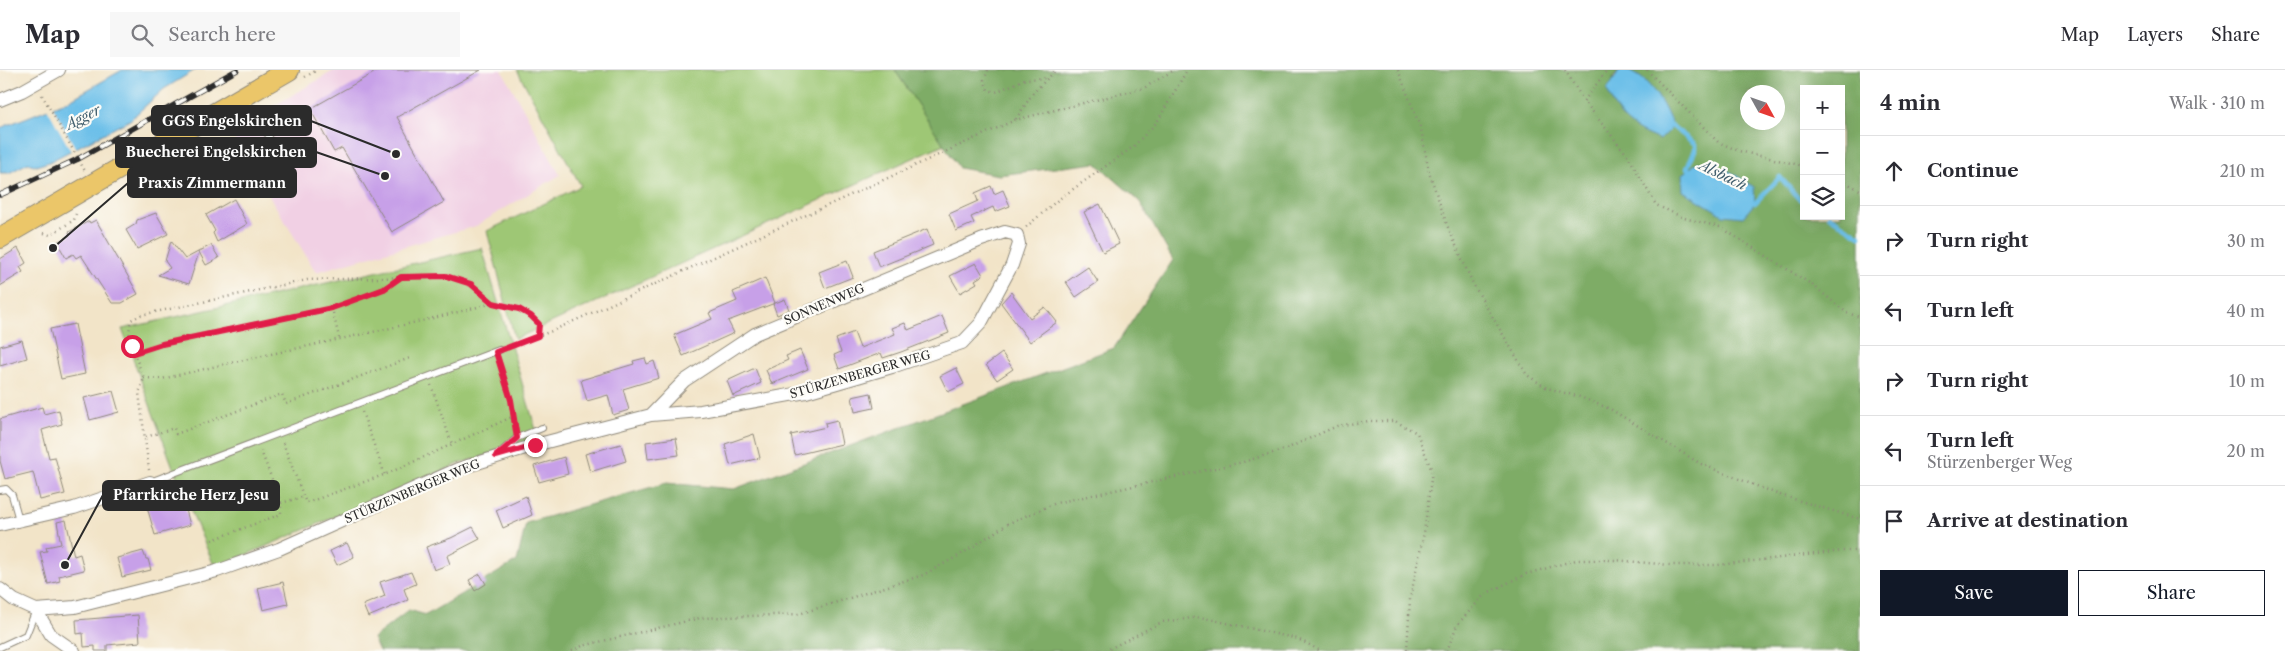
<!DOCTYPE html>
<html lang="en">
<head>
<meta charset="utf-8">
<style>
	body { margin:0; font-family:"Libre Caslon Text",serif; background:#f7f7f7; color:#2b2b33 }
	.controls { position:absolute; right:15px; top:15px; display:grid; overflow:hidden; border-radius:0px; box-shadow:0 5px 20px #0002 }
	.controls button { width:45px; height:45px; display:grid; place-items:center; padding:0; border:0; border-bottom:1px solid #e1e1e2; background:#fff; color:#2b2b33; font:25px sans-serif }
	.compass { position:absolute; left:1740px; top:15px; width:45px; height:45px; border-radius:50%; background:#fff; box-shadow:0 5px 20px #0002; rotate:130deg }
	.stop { position:absolute; width:15px; height:15px; margin:-11px; border:4px solid #e11d48; border-radius:50%; background:#fff }
	.stop.end { background:#e11d48; border-color:#fff; box-shadow:0 1px 5px #0008 }
	.list { margin:0; padding:0; list-style:none }
	h2 { display:flex; justify-content:space-between; align-items:center; height:65px; margin:0; padding:0 20px; font-size:21px }
	h2 small { font-size:16px; font-weight:400; color:#7c7c81 }
	.list li { display:grid; grid-template-columns:32px 1fr auto; gap:15px; align-items:center; box-sizing:border-box; height:70px; padding:0 20px; border-top:1px solid #e1e1e2 }
	.list b { display:block; font-size:19px; white-space:nowrap }
	.list p { margin:0; font-size:16px; white-space:nowrap; color:#7c7c81 }
	.list em { font-size:16px; font-style:normal; color:#7c7c81 }
	.actions { display:flex; gap:10px; padding:15px 20px }
	.actions a { flex:1; padding:11px 0; border:1px solid #111827; border-radius:0px; text-align:center; font-size:18px; color:#111827 }
	.actions .main { background:#111827; color:#fff }
	.icon { flex:none; width:28px; height:28px; fill:none; stroke:currentColor; stroke-width:2; stroke-linecap:round; stroke-linejoin:round }
	.map { position:relative; flex:none; width:1860px; height:581px; overflow:hidden }
	header { display:flex; align-items:center; gap:30px; box-sizing:border-box; height:70px; padding:0 25px; background:#fff; border-bottom:1px solid #e1e1e2 }
	header strong { font-size:24px }
	nav { display:flex; gap:28px; margin-inline-start:auto; font-size:18px }
	.search { width:350px; height:45px; background:#f7f7f7; display:flex; align-items:center; gap:12px; box-sizing:border-box; padding:0 18px; border-radius:0px; color:#7c7c81; font-size:19px }
	main { display:flex }
	aside { flex:1; background:#fff }
	.map>svg:first-child { display:block }
	.built { fill:#f1d0e4 }
	.green { fill:#9ec774; stroke:#647950 }
	.forest { fill:#7eac66; stroke:#546c48; fill-rule:evenodd }
	.water { fill:#6dc0e9; stroke:#4c768a }
	.pier { fill:#f2e4c8 }
	.lines { fill:none; stroke-linecap:round; stroke-linejoin:round }
	.stream { stroke:#6dc0e9; stroke-width:4.5 }
	.building { fill:#c7a0e8 }
	.lane-casing { stroke:#8e887a; stroke-width:8 }
	.street-casing { stroke:#8e887a; stroke-width:14 }
	.primary-casing { stroke:#8e887a; stroke-width:22 }
	.path { stroke:#8e887a; stroke-width:2.5; stroke-dasharray:1 4; stroke-linecap:butt }
	.lane { stroke:#fff; stroke-width:6 }
	.street { stroke:#fff; stroke-width:12 }
	.primary { stroke:#ebc669; stroke-width:20 }
	.rail-casing { stroke:#2b2b2b; stroke-width:5.5 }
	.rail { stroke:#fdfcf7; stroke-width:4; stroke-dasharray:11; stroke-linecap:butt }
	.route { stroke:#e11d48; stroke-width:6 }
	.labels { text-anchor:middle; dominant-baseline:central; stroke-width:4.5; stroke-linejoin:round; paint-order:stroke }
	.street-label { font-size:12px; fill:#2b2b2b; stroke:#fdfcf7 }
	.water-label { font-size:14px; font-style:italic; fill:#425f6e; stroke:#fdfcf7 }
	.leader { fill:none; stroke:#2b2b2b; stroke-width:2 }
	.callout-dot { fill:#2b2b2b; stroke:#fdfcf7; stroke-width:2 }
	.callout { fill:#2b2b2b; stroke:#2b2b2b; stroke-width:2 }
	.callout-label { font-size:14px; text-anchor:middle; font-weight:bold; fill:#fff }
</style>
</head>
<body>
<header>
<strong>Map</strong>
<div class="search"><svg class="icon" aria-label="search" viewBox="0 0 24 24"><circle cx="10" cy="10" r="6"/><path d="M15 15l6 6"/></svg>Search here</div>
<nav><a>Map</a><a>Layers</a><a>Share</a></nav>
</header>
<main>
<div class="map">
<svg width="1860" height="581" viewBox="0 0 1860 581">
	<rect width="100%" height="100%" fill="#fdfcf7"/>
	<filter id="ink" filterUnits="userSpaceOnUse"><feTurbulence type="fractalNoise" baseFrequency=".02" numOctaves="2"/><feDisplacementMap in="SourceGraphic" scale="10" xChannelSelector="R" yChannelSelector="G"/><feConvolveMatrix kernelMatrix="1 2 1 2 8 2 1 2 1" color-interpolation-filters="sRGB"/></filter>
	<filter id="wash" filterUnits="userSpaceOnUse"><feTurbulence type="fractalNoise" baseFrequency=".0096" numOctaves="4" result="noise"/><feDisplacementMap in="SourceGraphic" scale="20" xChannelSelector="R" yChannelSelector="G"/><feGaussianBlur stdDeviation="1.12" result="paint"/><feColorMatrix in="noise" values="0 0 0 0 0 0 0 0 0 0 0 0 0 0 0 0 0 1.4 0 .05"/><feComposite in="paint" operator="in"/></filter>
	<g filter="url(#wash)">
		<rect width="100%" height="100%" fill="#f2e4c8"/>
		<path class="built" d="M 335,0 L 502,0 L 560,105 L 476,156 L 316,202 L 230,62 Z"/>
		<g class="green">
			<path d="M 517,0 L 895,0 L 944,74 L 515,269 L 487,161 L 581,116 Z"/>
			<path d="M 482,178 L 539,370 L 461,393 L 215,498 L 174,400 L 122,259 Z"/>
		</g>
		<path class="forest" d="M 895,0 L 1620,0 L 1612,9 L 1638,6 L 1627,0 L 1860,0 L 1860,581 L 379,581 L 373,568 L 409,540 L 426,545 L 517,491 L 526,453 L 666,413 L 734,419 L 1114,278 L 1173,190 L 1140,132 L 1096,93 L 999,105 L 959,98 ZM 1804,19 L 1841,19 L 1841,146 L 1804,146 ZM 1748,22 L 1778,22 L 1778,52 L 1748,52 Z"/>
		<g class="water">
			<path d="M 122,0 L 195,0 L 164,19 L 130,50 L 49,92 L 36,96 L 28,93 L 9,103 L 0,103 L 0,58 L 68,31 Z"/>
			<path d="M 1620,0 C 1647,0 1665,36 1673,57 L 1660,70 C 1631,59 1618,49 1607,20 Z"/>
			<path d="M 1698,92 L 1731,102 L 1754,117 L 1755,133 L 1743,147 L 1723,145 L 1683,121 L 1682,104 Z"/>
		</g>
		<path class="pier" d="M 52,35 L 53,37 L 77,81 L 72,83 L 47,38 Z"/>
		<g class="lines">
			<g class="stream">
				<path d="M 1669,54 L 1695,74 L 1695,80 L 1687,98 L 1690,101"/>
				<path d="M 1750,131 L 1755,133 L 1780,107 L 1799,129 L 1804,131"/>
				<path d="M 1829,146 L 1860,166"/>
			</g>
		</g>
		<g id="blocks">
			<g class="building">
				<path d="M 379,0 L 481,0 L 397,47 L 444,132 L 392,162 L 342,78 L 334,82 L 310,39 Z"/>
				<path d="M 991,116 L 994,124 L 1003,120 L 1010,136 L 995,142 L 993,137 L 971,147 L 974,153 L 956,161 L 949,144 L 978,131 L 975,123 Z"/>
				<path d="M 234,129 L 247,154 L 217,172 L 213,163 L 215,161 L 206,145 Z"/>
				<path d="M 1100,134 L 1119,174 L 1103,182 L 1084,142 Z"/>
				<path d="M 156,143 L 168,164 L 137,179 L 126,160 L 136,154 L 137,150 Z"/>
				<path d="M 96,150 L 138,224 L 122,233 L 112,233 L 81,185 L 76,188 L 73,184 L 66,188 L 57,172 L 70,165 L 69,162 L 89,151 L 90,153 Z"/>
				<path d="M 927,159 L 933,175 L 879,197 L 873,181 Z"/>
				<path d="M 171,171 L 185,189 L 211,175 L 219,188 L 206,195 L 199,182 L 189,214 L 158,205 L 170,198 L 165,191 Z"/>
				<path d="M 18,178 L 26,193 L 20,197 L 23,202 L 0,216 L 0,189 Z"/>
				<path d="M 847,191 L 853,207 L 825,218 L 819,202 Z"/>
				<path d="M 976,193 L 983,205 L 975,210 L 977,213 L 960,223 L 950,206 Z"/>
				<path d="M 1088,197 L 1098,212 L 1076,227 L 1066,212 Z"/>
				<path d="M 765,208 L 775,233 L 728,251 L 734,263 L 683,286 L 674,265 L 712,249 L 709,243 L 737,231 L 733,222 Z"/>
				<path d="M 1011,222 L 1030,248 L 1045,237 L 1057,252 L 1030,272 L 1001,233 Z"/>
				<path d="M 785,229 L 789,240 L 777,245 L 773,234 Z"/>
				<path d="M 942,246 L 949,263 L 901,282 L 883,288 L 881,283 L 839,299 L 834,285 L 841,282 L 836,269 L 854,262 L 860,278 L 895,264 L 892,258 L 905,253 L 908,260 Z"/>
				<path d="M 75,254 L 85,304 L 61,309 L 50,259 Z"/>
				<path d="M 22,270 L 27,288 L 0,296 L 0,276 Z"/>
				<path d="M 800,280 L 808,299 L 772,314 L 766,300 L 788,290 L 786,286 Z"/>
				<path d="M 1002,283 L 1013,299 L 997,310 L 986,295 Z"/>
				<path d="M 645,288 L 647,294 L 654,291 L 659,308 L 623,319 L 629,340 L 613,345 L 608,325 L 587,331 L 581,310 L 634,294 L 633,291 Z"/>
				<path d="M 755,298 L 761,313 L 733,326 L 727,311 Z"/>
				<path d="M 956,298 L 964,314 L 948,322 L 940,306 Z"/>
				<path d="M 113,321 L 119,342 L 90,350 L 84,328 Z"/>
				<path d="M 871,323 L 874,338 L 855,342 L 852,327 Z"/>
				<path d="M 42,337 L 44,344 L 59,340 L 62,354 L 42,360 L 49,388 L 55,387 L 65,424 L 40,430 L 33,402 L 5,409 L 0,391 L 0,349 Z"/>
				<path d="M 837,350 L 842,374 L 795,385 L 791,365 L 826,357 L 825,353 Z"/>
				<path d="M 754,364 L 760,388 L 730,395 L 725,374 Z"/>
				<path d="M 676,368 L 679,385 L 648,389 L 646,372 Z"/>
				<path d="M 621,374 L 626,391 L 590,402 L 585,384 Z"/>
				<path d="M 564,387 L 568,404 L 539,412 L 534,396 Z"/>
				<path d="M 180,425 L 182,433 L 184,432 L 190,455 L 155,465 L 147,437 L 161,434 L 160,430 Z"/>
				<path d="M 526,426 L 532,445 L 503,458 L 496,440 Z"/>
				<path d="M 66,450 L 74,486 L 80,484 L 84,500 L 59,506 L 60,511 L 48,514 L 40,482 L 47,481 L 46,477 L 61,474 L 57,452 Z"/>
				<path d="M 473,457 L 480,469 L 447,486 L 450,494 L 434,500 L 426,477 L 451,468 Z"/>
				<path d="M 347,473 L 354,487 L 337,495 L 330,481 Z"/>
				<path d="M 143,481 L 146,489 L 148,489 L 151,500 L 122,507 L 117,488 Z"/>
				<path d="M 411,502 L 416,514 L 404,519 L 408,530 L 368,547 L 363,535 L 385,526 L 380,512 Z"/>
				<path d="M 480,504 L 486,514 L 475,521 L 469,510 Z"/>
				<path d="M 283,512 L 288,534 L 263,540 L 258,518 Z"/>
				<path d="M 138,545 L 140,572 L 107,575 L 107,581 L 95,581 L 95,576 L 84,577 L 83,563 L 77,564 L 76,550 Z"/>
			</g>
		</g>
	</g>
	<g filter="url(#ink)">
		<use href="#blocks" fill-opacity="0" stroke="#8e887a" stroke-width="1"/>
		<g class="lines">
			<g class="lane-casing">
				<g id="lane">
					<path d="M 244,28 L 269,66"/>
					<path d="M 501,382 L 517,368 L 542,358"/>
					<path d="M 150,412 L 499,280"/>
					<path d="M 0,420 L 6,419 L 12,425 L 19,450"/>
					<path d="M 0,577 L 26,565 L 36,540"/>
				</g>
			</g>
			<g class="street-casing">
				<g id="street">
					<path d="M 0,30 L 22,21 L 59,0"/>
					<path d="M 0,455 L 74,438 L 150,412"/>
					<path d="M 0,519 L 14,530 L 36,540 L 51,565 L 74,581"/>
					<path d="M 36,540 L 75,537 L 217,501 L 279,479 L 458,399 L 535,375 L 651,345 L 701,341 L 806,322 L 892,297 L 962,273 L 981,253 L 1012,195 L 1019,174 L 1017,165 L 1005,162 L 981,170 L 755,264 L 684,311 L 651,345"/>
				</g>
			</g>
			<g class="primary-casing">
				<path id="primary" d="M 0,168 L 289,0"/>
			</g>
			<g class="path">
				<path d="M 988,0 L 984,10 L 988,20 L 996,22 L 1025,9 L 1048,8"/>
				<path d="M 1398,0 L 1421,59 L 1429,102 L 1447,155 L 1473,214 L 1527,305 L 1547,318 L 1580,327 L 1610,339 L 1701,394 L 1777,424 L 1860,449"/>
				<path d="M 1565,0 L 1584,31 L 1628,86 L 1656,135 L 1684,148 L 1720,157 L 1814,216 L 1847,243 L 1860,247"/>
				<path d="M 1647,0 L 1718,72 L 1739,81 L 1804,96"/>
				<path d="M 305,7 L 317,0"/>
				<path d="M 42,25 L 85,101"/>
				<path d="M 1584,31 L 1607,0"/>
				<path d="M 1016,49 L 1033,23 L 1056,0"/>
				<path d="M 1841,110 L 1860,120"/>
				<path d="M 1026,157 L 1059,129 L 1133,77 L 1157,52 L 1187,0"/>
				<path d="M 44,163 L 50,165 L 74,150 L 76,144"/>
				<path d="M 332,238 L 339,268"/>
				<path d="M 508,277 L 552,261 L 1015,50 L 1144,18 L 1174,0"/>
				<path d="M 134,283 C 183,266 235,258 286,248 C 326,239 366,231 400,208"/>
				<path d="M 498,290 L 511,330 L 516,357"/>
				<path d="M 144,308 L 162,309 C 272,282 384,262 493,233"/>
				<path d="M 431,315 L 452,374"/>
				<path d="M 362,342 L 385,405"/>
				<path d="M 146,367 L 174,358 L 176,364 L 282,324 L 286,334 L 410,288"/>
				<path d="M 283,373 L 306,433 L 389,403 L 514,346"/>
				<path d="M 149,400 L 139,323 L 144,308 L 131,276 L 129,262 L 131,250 L 141,245 L 307,210 L 446,206 L 471,214 L 493,233 L 519,239 L 531,246 L 539,254 L 538,266"/>
				<path d="M 281,433 L 302,427"/>
				<path d="M 212,470 L 281,444 L 281,433 L 261,381"/>
				<path d="M 572,581 L 582,576 L 700,548 L 799,544 L 923,505 L 960,485 L 1009,453 L 1056,433 L 1243,392 L 1286,379 L 1337,356 L 1369,351 L 1395,351 L 1417,363 L 1432,401 L 1424,463 L 1410,529 L 1407,581"/>
				<path d="M 1105,581 L 1162,552 L 1200,547 L 1298,569 L 1321,581"/>
				<path d="M 1447,581 L 1457,555 L 1485,524 L 1526,504 L 1576,490 L 1615,490 L 1670,495 L 1718,495 L 1842,481 L 1860,481"/>
			</g>
			<use href="#lane" class="lane"/>
			<use href="#street" class="street"/>
			<use href="#primary" class="primary"/>
			<g class="rail-casing">
				<path id="rail" d="M 0,125 L 78,89 L 237,0"/>
			</g>
			<use href="#rail" class="rail"/>
		</g>
	</g>
	<g class="lines" filter="url(#ink)">
		<path class="route" d="M 132,276 L 134,283 L 162,274 L 332,238 L 384,219 L 401,207 L 446,206 L 471,214 L 493,233 L 519,239 L 531,246 L 539,254 L 538,266 L 496,282 L 511,330 L 517,368 L 496,386 L 535,375"/>
	</g>
	<g class="labels">
		<g class="street-label">
			<text transform="translate(824 234) rotate(-23)">SONNENWEG</text>
			<text transform="translate(860 304) rotate(-16)">STÜRZENBERGER WEG</text>
			<text transform="translate(412 421) rotate(-23)">STÜRZENBERGER WEG</text>
		</g>
		<g class="water-label">
			<text transform="translate(83 47) rotate(-27)">Agger</text>
			<text transform="translate(1723 105) rotate(26)">Alsbach</text>
		</g>
	</g>
	<path class="leader" d="M396 84L311 51M385 106L316 82M53 178L128 113M65 495L103 425"/>
	<g class="callout-dot">
		<circle cx="396" cy="84" r="5"/>
		<circle cx="385" cy="106" r="5"/>
		<circle cx="53" cy="178" r="5"/>
		<circle cx="65" cy="495" r="5"/>
	</g>
	<g class="callout">
		<rect x="152" y="36" width="159" height="29" rx="5"/>
		<rect x="116" y="68" width="200" height="29" rx="5"/>
		<rect x="128" y="98" width="168" height="29" rx="5"/>
		<rect x="103" y="411" width="176" height="29" rx="5"/>
	</g>
	<g class="callout-label">
		<text x="232" y="56">GGS Engelskirchen</text>
		<text x="216" y="87">Buecherei Engelskirchen</text>
		<text x="212" y="118">Praxis Zimmermann</text>
		<text x="191" y="430">Pfarrkirche Herz Jesu</text>
	</g>
</svg>
<div class="controls">
<button>+</button>
<button>−</button>
<button><svg class="icon" aria-label="layers" viewBox="0 0 24 24"><path d="M12 4l9 5-9 5-9-5zM3 14l9 5 9-5"/></svg></button>
</div>
<svg class="compass" viewBox="-18 -18 36 36"><path d="M0-13l5 13h-10z" fill="#e53935"/><path d="M0 13l5-13h-10z" fill="#7c7c81"/></svg>
<div class="stop" style="left:132px;top:276px"></div>
<div class="stop end" style="left:535px;top:375px"></div>
</div>
<aside>
<h2>4 min<small>Walk · 310 m</small></h2>
<ul class="list">
<li><svg class="icon" aria-label="ahead" viewBox="0 0 24 24"><path d="M12 20V5M6 11l6-6 6 6"/></svg><div><b>Continue</b></div><em>210 m</em></li>
<li><svg class="icon" aria-label="right" viewBox="0 0 24 24"><path d="M7 20v-9h11M14 6l5 5-5 5"/></svg><div><b>Turn right</b></div><em>30 m</em></li>
<li><svg class="icon" aria-label="left" viewBox="0 0 24 24"><path d="M17 20v-9H6M10 6l-5 5 5 5"/></svg><div><b>Turn left</b></div><em>40 m</em></li>
<li><svg class="icon" aria-label="right" viewBox="0 0 24 24"><path d="M7 20v-9h11M14 6l5 5-5 5"/></svg><div><b>Turn right</b></div><em>10 m</em></li>
<li><svg class="icon" aria-label="left" viewBox="0 0 24 24"><path d="M17 20v-9H6M10 6l-5 5 5 5"/></svg><div><b>Turn left</b><p>Stürzenberger Weg</p></div><em>20 m</em></li>
<li><svg class="icon" aria-label="arrive" viewBox="0 0 24 24"><path d="M6 21V4h12l-3 4 3 4H6"/></svg><div><b>Arrive at destination</b></div></li>
</ul>
<div class="actions"><a class="main">Save</a><a>Share</a></div>
</aside>
</main>
</body>
</html>
